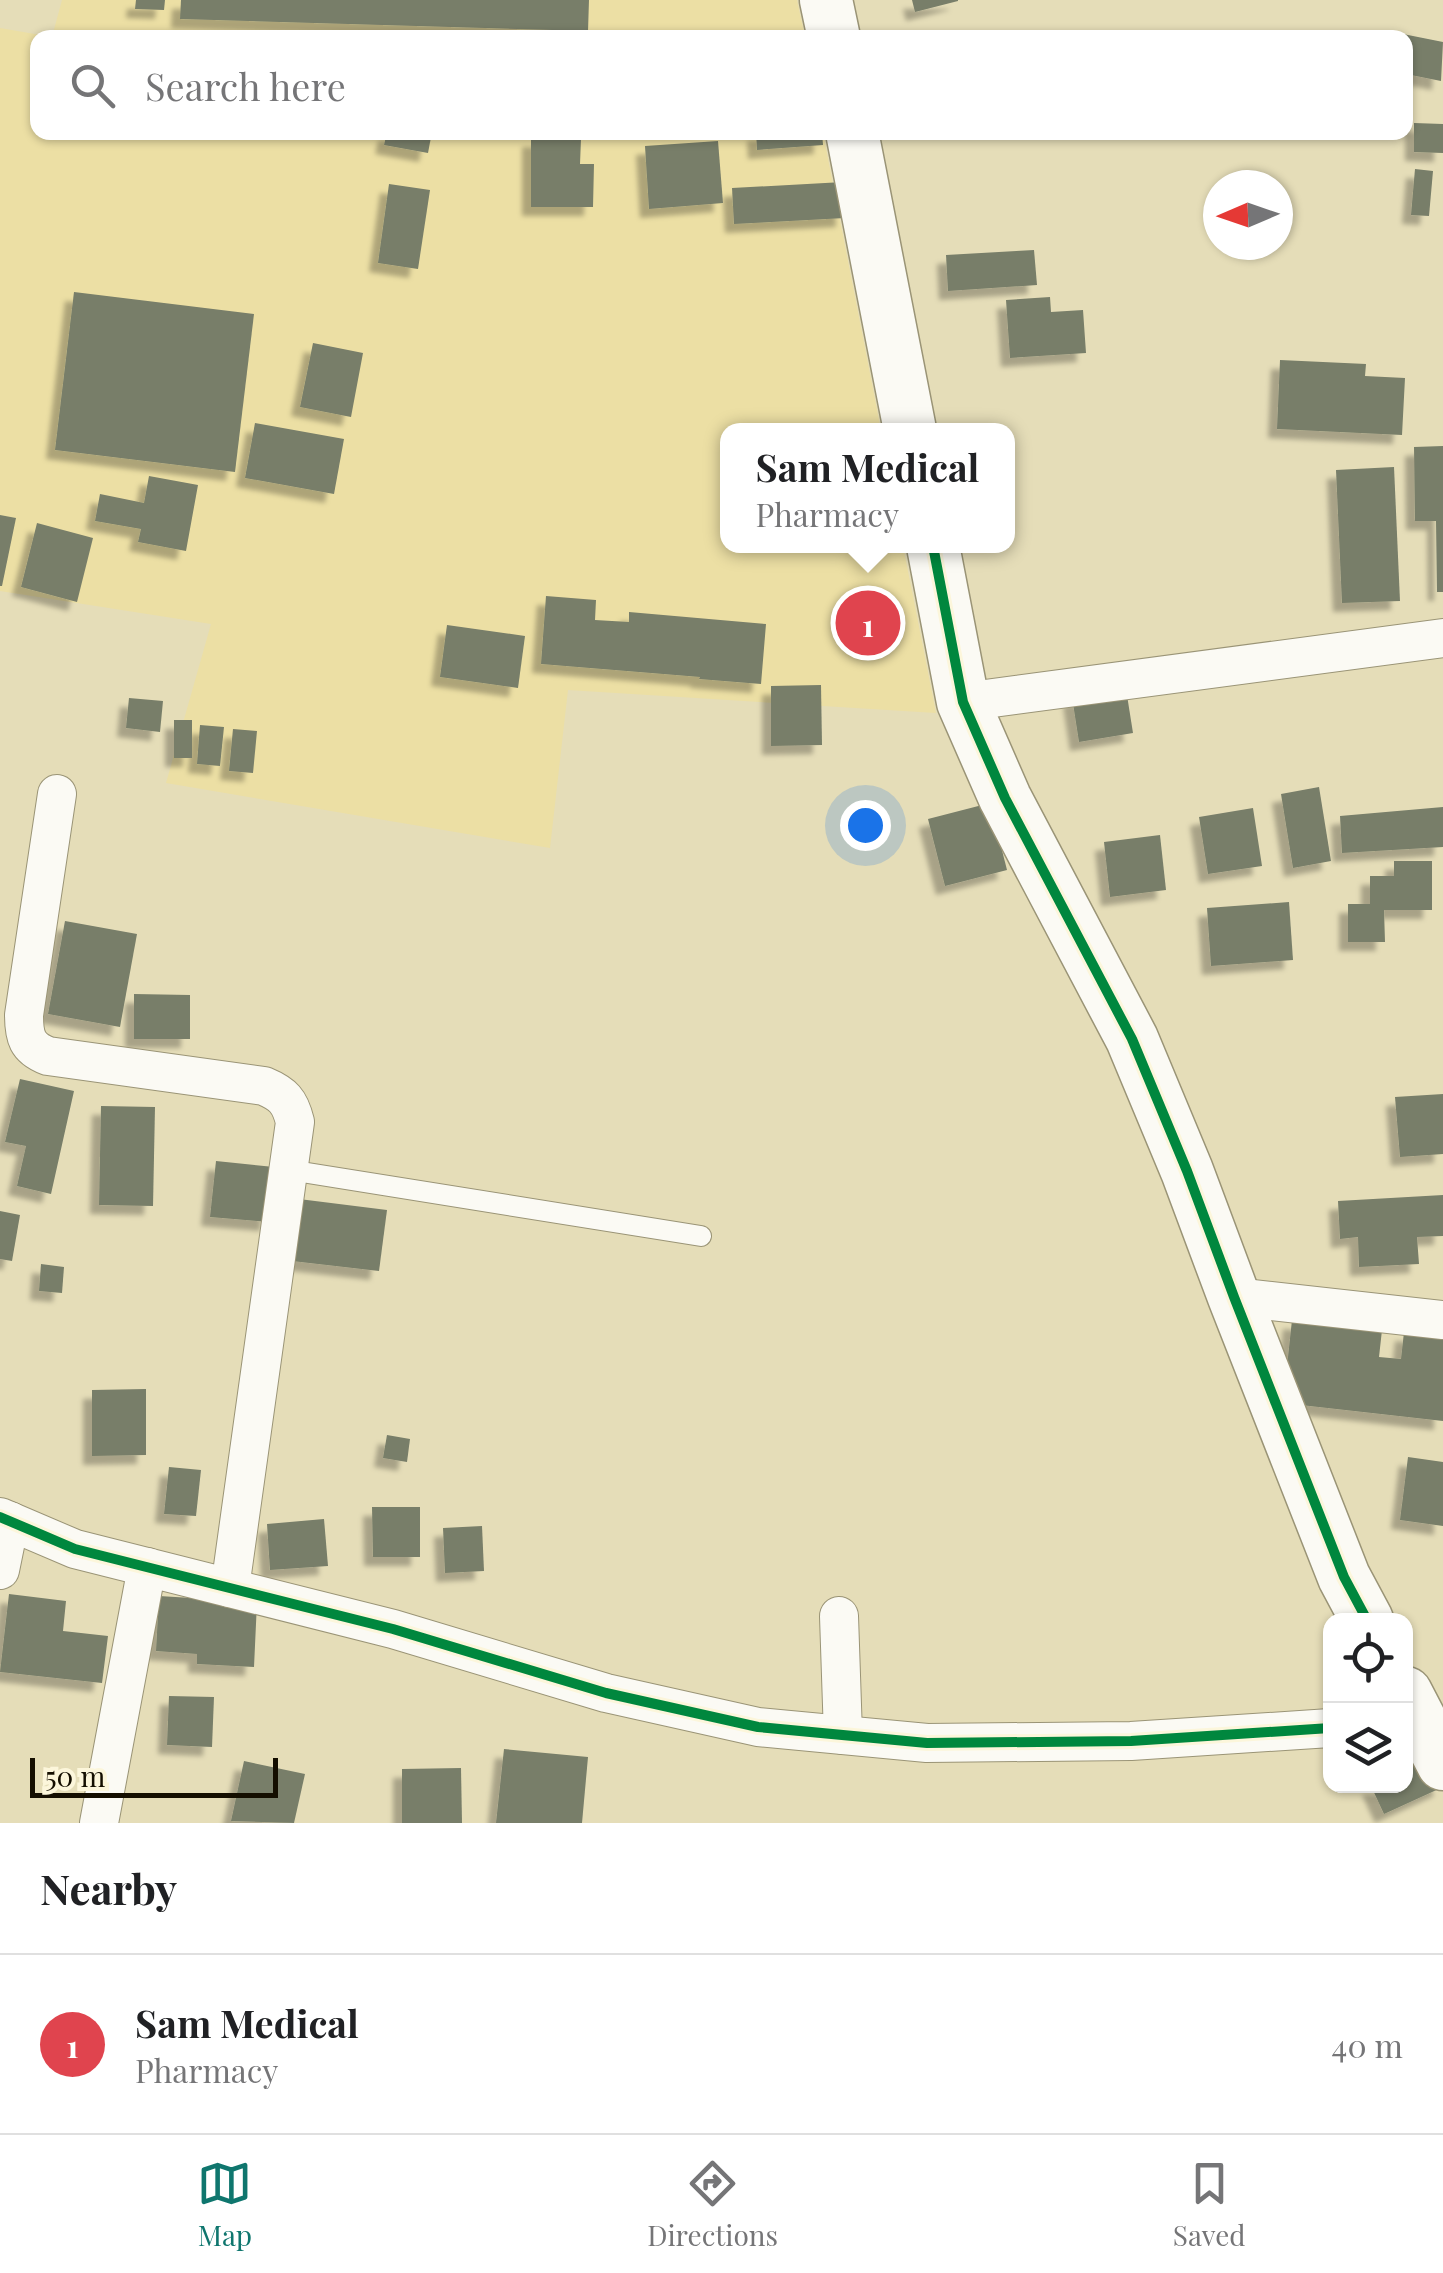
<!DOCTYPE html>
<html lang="en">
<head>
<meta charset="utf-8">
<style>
	body { margin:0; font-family:"Playfair Display",serif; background:#f2f2f2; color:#202124 }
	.controls { position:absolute; right:30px; bottom:30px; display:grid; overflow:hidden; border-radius:20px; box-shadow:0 2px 8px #0004 }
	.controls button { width:90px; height:90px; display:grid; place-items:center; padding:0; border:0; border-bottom:2px solid #e0e0e0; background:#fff; color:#202124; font:50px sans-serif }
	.compass { position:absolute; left:1203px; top:170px; width:90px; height:90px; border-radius:50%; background:#fff; box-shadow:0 2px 8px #0004; rotate:268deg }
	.scale { position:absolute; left:30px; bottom:25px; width:248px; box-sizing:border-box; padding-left:10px; border:5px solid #140e00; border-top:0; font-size:28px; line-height:35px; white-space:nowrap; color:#140e00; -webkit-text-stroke:8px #fcf6db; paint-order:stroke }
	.you { position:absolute; left:865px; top:825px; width:35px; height:35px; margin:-25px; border:8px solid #fff; border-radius:50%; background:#1a73e8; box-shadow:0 0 0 15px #1a73e833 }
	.badge { display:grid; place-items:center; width:65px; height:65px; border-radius:50%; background:#0f766e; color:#fff; font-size:32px; font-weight:700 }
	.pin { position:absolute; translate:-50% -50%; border:5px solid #fff; box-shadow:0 2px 10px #0006 }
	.popup { position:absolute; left:720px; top:423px; width:295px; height:130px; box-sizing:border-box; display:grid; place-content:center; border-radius:20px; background:#fff; filter:drop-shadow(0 2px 8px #0005); font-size:32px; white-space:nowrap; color:#757577 }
	.popup b { font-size:38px; color:#202124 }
	.popup::after { content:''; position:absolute; left:50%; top:100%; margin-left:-20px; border:20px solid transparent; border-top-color:#fff }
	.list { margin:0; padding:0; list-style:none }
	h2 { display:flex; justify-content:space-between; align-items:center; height:130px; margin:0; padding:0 40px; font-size:42px }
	h2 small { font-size:32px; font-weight:400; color:#757577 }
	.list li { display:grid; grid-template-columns:65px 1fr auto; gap:30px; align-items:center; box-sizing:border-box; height:180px; padding:0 40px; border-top:2px solid #e0e0e0 }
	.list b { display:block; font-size:38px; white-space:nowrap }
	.list p { margin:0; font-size:32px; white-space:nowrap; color:#757577 }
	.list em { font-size:32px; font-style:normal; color:#757577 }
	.icon { flex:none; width:55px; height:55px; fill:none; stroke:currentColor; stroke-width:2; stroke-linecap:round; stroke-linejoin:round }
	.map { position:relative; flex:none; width:1443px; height:1823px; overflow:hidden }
	.search { position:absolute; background:#fff; box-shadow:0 2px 8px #0004; left:30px; right:30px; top:30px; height:110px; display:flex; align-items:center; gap:25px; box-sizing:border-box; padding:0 35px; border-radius:20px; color:#757577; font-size:38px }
	.sheet { height:310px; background:#fff }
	nav { display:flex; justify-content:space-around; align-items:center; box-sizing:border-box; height:140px; border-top:2px solid #e0e0e0; background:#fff; font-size:28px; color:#757577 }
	nav a { display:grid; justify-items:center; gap:5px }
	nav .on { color:#0f766e }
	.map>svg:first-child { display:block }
	.built { fill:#ecdfa4 }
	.building { fill:#787e69; filter:url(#shadow) }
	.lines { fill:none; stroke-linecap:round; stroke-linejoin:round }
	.lane-casing { stroke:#9a9476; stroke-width:22 }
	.street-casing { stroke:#9a9476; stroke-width:40 }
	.secondary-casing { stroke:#9a9476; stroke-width:55 }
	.lane { stroke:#fbfaf4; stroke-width:20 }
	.street { stroke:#fbfaf4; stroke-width:38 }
	.secondary { stroke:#fbfaf4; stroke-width:52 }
	.cycleway-casing { stroke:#fcf6db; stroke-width:16 }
	.cycleway { stroke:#00873e; stroke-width:10 }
</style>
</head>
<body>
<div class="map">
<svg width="1443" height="1823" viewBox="0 0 1443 1823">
	<defs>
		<filter id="shadow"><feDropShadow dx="-9" dy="9" stdDeviation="2.5" flood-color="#0004"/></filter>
	</defs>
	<rect width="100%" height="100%" fill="#e5ddb8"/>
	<path class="built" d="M 62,0 L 797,0 L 805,37 L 38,38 L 38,132 L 823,133 L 881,430 L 728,430 L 728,546 L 903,546 L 936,713 L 568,690 L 550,848 L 166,783 L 211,624 L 0,591 L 0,28 L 52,37 Z"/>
	<g class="building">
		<path d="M 136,0 L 165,0 L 164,10 L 135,9 Z"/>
		<path d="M 181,0 L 589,0 L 588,31 L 180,19 Z"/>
		<path d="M 912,0 L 958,0 L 958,1 L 915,12 Z"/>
		<path d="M 1388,31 L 1443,42 L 1441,81 L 1406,74 L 1406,38 L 1386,38 Z"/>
		<path d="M 1414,123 L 1443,124 L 1443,153 L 1414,152 Z"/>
		<path d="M 387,132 L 432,132 L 428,153 L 384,145 Z"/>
		<path d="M 756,132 L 822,132 L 823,145 L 757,150 Z"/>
		<path d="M 531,138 L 581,139 L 580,164 L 594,164 L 593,207 L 531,207 Z"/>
		<path d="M 718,141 L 723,203 L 649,209 L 645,146 Z"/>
		<path d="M 1415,169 L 1433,171 L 1429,216 L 1411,215 Z"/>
		<path d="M 843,182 L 845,218 L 734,224 L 732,188 Z"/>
		<path d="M 389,184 L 430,190 L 418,269 L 378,263 Z"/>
		<path d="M 1034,250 L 1037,285 L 948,291 L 946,255 Z"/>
		<path d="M 74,292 L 254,314 L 235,472 L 55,450 Z"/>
		<path d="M 1050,297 L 1051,312 L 1083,310 L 1086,353 L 1010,358 L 1006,300 Z"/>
		<path d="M 313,343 L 363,353 L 351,417 L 300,407 Z"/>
		<path d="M 1280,360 L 1366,364 L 1365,376 L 1405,378 L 1402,435 L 1277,429 Z"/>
		<path d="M 255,423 L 344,439 L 334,494 L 245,478 Z"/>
		<path d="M 1443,446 L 1443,592 L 1437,592 L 1436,521 L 1415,521 L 1414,447 Z"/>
		<path d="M 1394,467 L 1400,601 L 1342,603 L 1336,470 Z"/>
		<path d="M 149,476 L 198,485 L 186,551 L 138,542 L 141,529 L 95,521 L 100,494 L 144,503 Z"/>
		<path d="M 0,515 L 16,518 L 2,586 L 0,586 Z"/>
		<path d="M 37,523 L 93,538 L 77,602 L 21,587 Z"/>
		<path d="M 546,596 L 596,600 L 595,620 L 629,622 L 629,612 L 766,624 L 761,684 L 699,679 L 700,677 L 541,664 Z"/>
		<path d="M 447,625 L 525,636 L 518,688 L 440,677 Z"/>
		<path d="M 821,685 L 822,745 L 771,746 L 771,686 Z"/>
		<path d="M 1126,689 L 1133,733 L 1079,742 L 1072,697 Z"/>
		<path d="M 129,698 L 163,701 L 160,732 L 126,728 Z"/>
		<rect x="174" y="720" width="18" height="38"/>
		<path d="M 200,725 L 224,727 L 220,766 L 197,764 Z"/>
		<path d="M 233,729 L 257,731 L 253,773 L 229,771 Z"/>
		<path d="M 1319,787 L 1331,861 L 1293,868 L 1281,794 Z"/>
		<path d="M 990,803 L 1007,870 L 945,886 L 928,819 Z"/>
		<path d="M 1443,807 L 1443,847 L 1342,853 L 1340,816 Z"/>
		<path d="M 1253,808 L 1262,866 L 1208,874 L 1199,817 Z"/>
		<path d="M 1160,835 L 1166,890 L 1110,897 L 1104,842 Z"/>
		<path d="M 1394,861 L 1432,861 L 1432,910 L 1384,910 L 1385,942 L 1348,942 L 1348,904 L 1370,904 L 1370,876 L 1394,876 Z"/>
		<path d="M 1289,902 L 1293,960 L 1211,966 L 1207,908 Z"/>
		<path d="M 65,921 L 137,934 L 120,1027 L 48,1014 Z"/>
		<path d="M 134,994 L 190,995 L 190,1039 L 134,1039 Z"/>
		<path d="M 20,1079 L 74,1091 L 51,1194 L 17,1186 L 26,1146 L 5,1142 Z"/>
		<path d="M 1443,1094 L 1443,1154 L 1400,1157 L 1395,1097 Z"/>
		<path d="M 101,1106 L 155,1107 L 153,1206 L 99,1205 Z"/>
		<path d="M 216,1161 L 274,1167 L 269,1222 L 210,1217 Z"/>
		<path d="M 1443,1195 L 1443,1236 L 1417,1237 L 1419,1264 L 1359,1267 L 1358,1237 L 1340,1239 L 1338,1201 Z"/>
		<path d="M 299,1199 L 387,1210 L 379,1271 L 292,1261 Z"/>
		<path d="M 0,1211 L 20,1215 L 12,1261 L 0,1259 Z"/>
		<path d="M 41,1264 L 64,1267 L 62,1293 L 39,1291 Z"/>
		<path d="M 1292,1320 L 1382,1330 L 1379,1357 L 1401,1359 L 1404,1332 L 1443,1336 L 1443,1421 L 1283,1403 Z"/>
		<path d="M 146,1389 L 146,1455 L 92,1456 L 92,1390 Z"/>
		<path d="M 387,1435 L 410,1439 L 407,1462 L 383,1458 Z"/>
		<path d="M 1408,1457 L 1443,1462 L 1443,1526 L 1400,1520 Z"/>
		<path d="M 169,1467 L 201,1470 L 196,1516 L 164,1514 Z"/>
		<path d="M 372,1507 L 420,1507 L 420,1557 L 373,1557 Z"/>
		<path d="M 324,1519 L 328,1566 L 270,1570 L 267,1524 Z"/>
		<path d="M 482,1526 L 484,1571 L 445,1573 L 443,1528 Z"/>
		<path d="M 9,1594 L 66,1601 L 63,1631 L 108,1636 L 102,1683 L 0,1672 Z"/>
		<path d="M 159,1596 L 257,1602 L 254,1667 L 197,1664 L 197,1654 L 156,1651 Z"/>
		<path d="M 169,1696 L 214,1697 L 212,1747 L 167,1745 Z"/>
		<path d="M 504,1749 L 588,1757 L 582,1823 L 496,1823 Z"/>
		<path d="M 1429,1752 L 1443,1787 L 1384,1814 L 1371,1786 L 1406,1786 L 1406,1762 Z"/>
		<path d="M 244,1761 L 305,1774 L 294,1823 L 231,1821 Z"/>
		<path d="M 461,1768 L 462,1823 L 402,1823 L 402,1769 Z"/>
	</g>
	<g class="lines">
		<g class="lane-casing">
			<path id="lane" d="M 289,1170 L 701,1236"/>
		</g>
		<g class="street-casing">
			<g id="street">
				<path d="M 963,702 L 1443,638"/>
				<path d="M 57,794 L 24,1015 C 24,1037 27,1048 48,1056 L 264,1086 C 283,1094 290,1101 295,1122 L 230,1588"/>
				<path d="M 1234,1297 L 1443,1320"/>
				<path d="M 0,1517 L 75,1549 L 393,1629 L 606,1693 L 758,1727 L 927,1743 L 1131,1741 L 1330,1728"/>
				<path d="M 0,1570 L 10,1521"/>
				<path d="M 839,1616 L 843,1735"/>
				<path d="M 99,1823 L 147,1567"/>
			</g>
		</g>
		<g class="secondary-casing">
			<g id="secondary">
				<path d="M 826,0 L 834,38"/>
				<path d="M 852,132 L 910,430"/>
				<path d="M 933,546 L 963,702 L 1005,798 L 1132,1039 L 1187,1171 L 1234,1297 L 1344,1577 L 1367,1620"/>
				<path d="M 1406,1693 L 1443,1764"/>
			</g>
		</g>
		<use href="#lane" class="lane"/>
		<use href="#street" class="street"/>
		<use href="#secondary" class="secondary"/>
		<g class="cycleway-casing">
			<g id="cycleway">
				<path d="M 933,546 L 963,702 L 1005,798 L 1132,1039 L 1187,1171 L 1234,1297 L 1344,1577 L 1367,1620"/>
				<path d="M 0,1517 L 75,1549 L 393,1629 L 606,1693 L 758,1727 L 927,1743 L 1131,1741 L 1330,1728"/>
			</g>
		</g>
		<use href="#cycleway" class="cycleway"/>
	</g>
</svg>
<div class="controls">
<button><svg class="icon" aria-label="locate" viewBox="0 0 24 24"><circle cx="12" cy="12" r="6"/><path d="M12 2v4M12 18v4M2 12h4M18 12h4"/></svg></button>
<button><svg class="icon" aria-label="layers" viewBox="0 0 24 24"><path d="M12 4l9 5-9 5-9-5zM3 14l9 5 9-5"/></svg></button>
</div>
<svg class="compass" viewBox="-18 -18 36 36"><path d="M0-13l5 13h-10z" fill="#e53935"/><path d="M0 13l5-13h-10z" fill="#757577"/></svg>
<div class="scale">50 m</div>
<div class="you"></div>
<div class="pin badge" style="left:868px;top:623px;background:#e0444e">1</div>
<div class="popup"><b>Sam Medical</b>Pharmacy</div>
<div class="search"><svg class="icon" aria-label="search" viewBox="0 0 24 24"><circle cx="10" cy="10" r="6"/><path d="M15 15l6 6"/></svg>Search here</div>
</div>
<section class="sheet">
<h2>Nearby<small></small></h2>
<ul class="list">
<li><span class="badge" style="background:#e0444e">1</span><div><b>Sam Medical</b><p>Pharmacy</p></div><em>40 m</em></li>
</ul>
</section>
<nav>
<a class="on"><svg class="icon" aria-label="map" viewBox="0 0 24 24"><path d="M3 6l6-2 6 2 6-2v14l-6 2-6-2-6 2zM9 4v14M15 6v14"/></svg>Map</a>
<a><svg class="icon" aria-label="directions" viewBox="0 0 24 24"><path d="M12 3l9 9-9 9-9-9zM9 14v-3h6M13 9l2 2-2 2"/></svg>Directions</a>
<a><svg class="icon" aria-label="saved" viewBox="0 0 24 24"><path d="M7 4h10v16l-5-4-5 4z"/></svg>Saved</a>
</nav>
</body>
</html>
